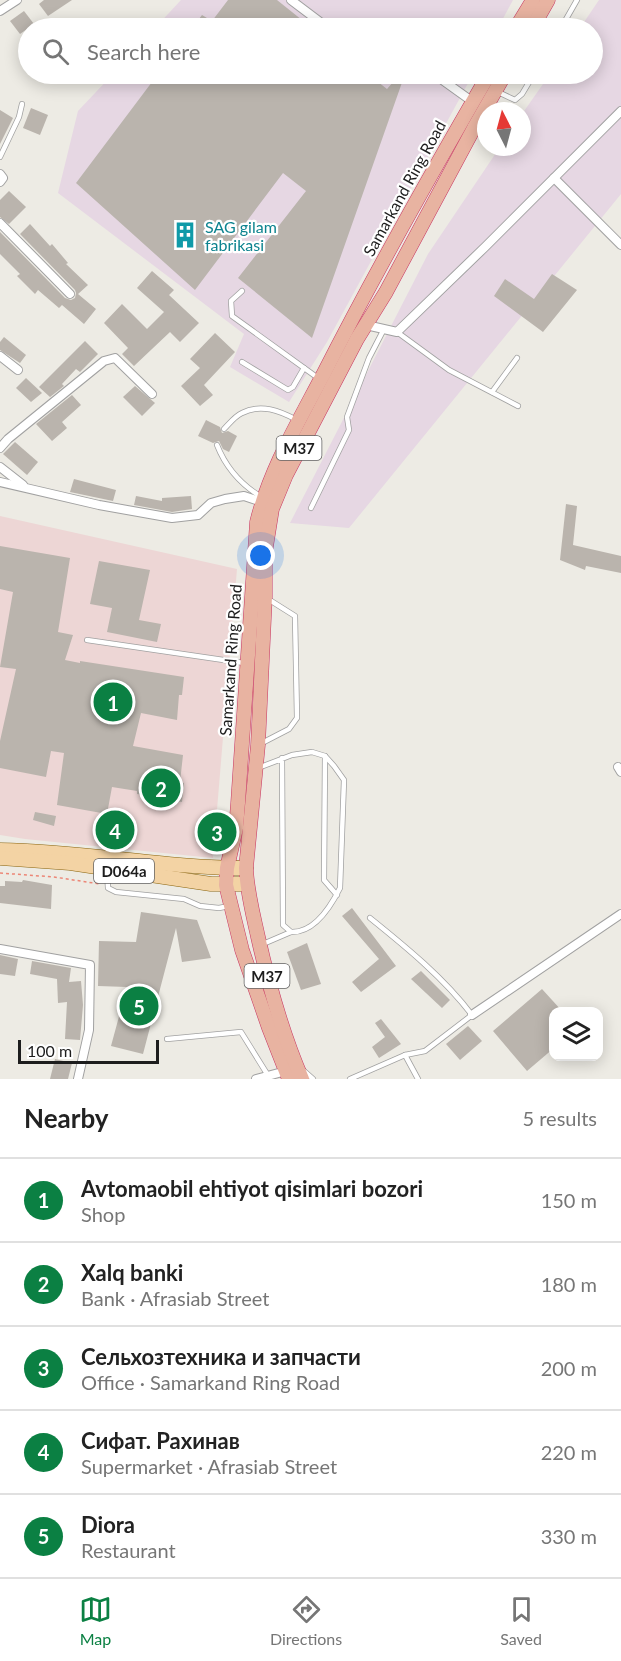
<!DOCTYPE html>
<html lang="en">
<head>
<meta charset="utf-8">
<style>
	body { margin:0; font-family:Lato,sans-serif; background:#f6f6f6; color:#222 }
	.controls { position:absolute; right:18px; bottom:18px; display:grid; overflow:hidden; border-radius:12px; box-shadow:0 3px 15px #0003 }
	.controls button { width:54px; height:54px; display:grid; place-items:center; padding:0; border:0; border-bottom:2px solid #e0e0e0; background:#fff; color:#222; font:30px sans-serif }
	.compass { position:absolute; left:477px; top:102px; width:54px; height:54px; border-radius:50%; background:#fff; box-shadow:0 3px 15px #0003; rotate:354deg }
	.scale { position:absolute; left:18px; bottom:15px; width:141px; box-sizing:border-box; padding-left:6px; border:3px solid #1d1d1d; border-top:0; font-size:16px; line-height:21px; white-space:nowrap; color:#1d1d1d; -webkit-text-stroke:4px #fff; paint-order:stroke }
	.you { position:absolute; left:261px; top:556px; width:21px; height:21px; margin:-15px; border:4px solid #fff; border-radius:50%; background:#1a73e8; box-shadow:0 0 0 9px #1a73e833 }
	.badge { display:grid; place-items:center; width:39px; height:39px; border-radius:50%; background:#0b8043; color:#fff; font-size:20px; font-weight:700 }
	.pin { position:absolute; translate:-50% -50%; border:3px solid #fff; box-shadow:0 2px 6px #0006 }
	.list { margin:0; padding:0; list-style:none }
	h2 { display:flex; justify-content:space-between; align-items:center; height:78px; margin:0; padding:0 24px; font-size:26px }
	h2 small { font-size:20px; font-weight:400; color:#767676 }
	.list li { display:grid; grid-template-columns:39px 1fr auto; gap:18px; align-items:center; box-sizing:border-box; height:84px; padding:0 24px; border-top:2px solid #e0e0e0 }
	.list b { display:block; font-size:22px; white-space:nowrap }
	.list p { margin:0; font-size:20px; white-space:nowrap; color:#767676 }
	.list em { font-size:20px; font-style:normal; color:#767676 }
	.icon { flex:none; width:33px; height:33px; fill:none; stroke:currentColor; stroke-width:2; stroke-linecap:round; stroke-linejoin:round }
	.map { position:relative; flex:none; width:621px; height:1079px; overflow:hidden }
	.search { position:absolute; background:#fff; box-shadow:0 3px 15px #0003; left:18px; right:18px; top:18px; height:66px; display:flex; align-items:center; gap:15px; box-sizing:border-box; padding:0 21px; border-radius:33px; color:#767676; font-size:22px }
	.sheet { height:498px; background:#fff }
	nav { display:flex; justify-content:space-around; align-items:center; box-sizing:border-box; height:84px; border-top:2px solid #e0e0e0; background:#fff; font-size:16px; color:#767676 }
	nav a { display:grid; justify-items:center; gap:3px }
	nav .on { color:#0b8043 }
	.map>svg:first-child { display:block }
	.commercial { fill:#edd6d5 }
	.industrial { fill:#e6d7e3 }
	.building { fill:#bab4ad }
	.lines { fill:none; stroke-linecap:round; stroke-linejoin:round }
	.service-casing { stroke:#a1a1a1; stroke-width:6 }
	.minor-casing { stroke:#a1a1a1; stroke-width:10 }
	.primary-casing { stroke:#89640e; stroke-width:15 }
	.trunk-casing { stroke:#c83462; stroke-width:15 }
	.path { stroke:#ec8676; stroke-width:1.5; stroke-dasharray:3 3; stroke-linecap:butt }
	.service { stroke:#fff; stroke-width:4.5 }
	.minor { stroke:#fff; stroke-width:8 }
	.primary { stroke:#f3d3a4; stroke-width:14 }
	.trunk { stroke:#e8b3a1; stroke-width:14 }
	.labels { text-anchor:middle; dominant-baseline:central; stroke-width:4.5; stroke-linejoin:round; paint-order:stroke }
	.shield { fill:#fff; stroke:#616161; stroke-width:1.5 }
	.shield-label { font-size:15px; font-weight:bold; fill:#1d1d1d }
	.street-label { font-size:16px; fill:#1d1d1d; stroke:#fff }
	.culture-label { font-size:16px; fill:#0d838f; stroke:#fff; text-anchor:start }
</style>
</head>
<body>
<div class="map">
<svg width="621" height="1079" viewBox="0 0 621 1079">
	<rect width="100%" height="100%" fill="#edebe4"/>
	<path class="commercial" d="M 0,516 L 237,569 L 213,858 L 25,839 L 0,835 Z"/>
	<g class="industrial">
		<path d="M 181,0 L 513,0 L 498,28 L 155,28 Z"/>
		<path d="M 599,0 L 621,0 L 621,194 L 349,528 L 290,523 L 428,254 L 500,147 L 522,147 L 522,114 L 550,74 L 592,74 L 592,28 L 580,28 Z"/>
		<path d="M 113,74 L 473,74 L 327,342 L 289,402 L 230,367 L 244,334 L 58,193 L 78,111 Z"/>
	</g>
	<g class="building">
		<path d="M 44,0 L 72,0 L 48,16 L 39,4 Z"/>
		<path d="M 228,0 L 277,0 L 312,28 L 192,28 L 202,15 L 212,21 Z"/>
		<path d="M 24,11 L 34,24 L 20,34 L 10,21 Z"/>
		<path d="M 158,74 L 368,74 L 387,89 L 400,74 L 405,74 L 312,338 L 238,278 L 306,191 L 283,173 L 195,290 L 76,183 Z"/>
		<path d="M 31,108 L 48,115 L 40,135 L 23,128 Z"/>
		<path d="M 0,110 L 13,118 L 0,144 Z"/>
		<path d="M 9,191 L 26,207 L 9,224 L 0,217 L 0,200 Z"/>
		<path d="M 30,224 L 50,246 L 52,244 L 68,263 L 66,264 L 88,285 L 78,294 L 96,309 L 84,324 L 62,305 L 59,308 L 38,290 L 35,294 L 17,276 L 20,274 L 0,254 L 0,232 L 65,298 L 71,300 L 75,298 L 76,293 L 75,290 L 20,234 Z"/>
		<path d="M 152,271 L 174,290 L 169,295 L 199,323 L 180,342 L 170,332 L 134,366 L 122,354 L 128,348 L 104,323 L 122,304 L 147,329 L 164,312 L 137,288 Z"/>
		<path d="M 552,274 L 577,290 L 543,332 L 494,296 L 505,279 L 534,299 Z"/>
		<path d="M 215,333 L 235,352 L 204,385 L 213,395 L 200,406 L 181,386 L 200,368 L 190,359 Z"/>
		<path d="M 4,337 L 26,355 L 20,363 L 0,350 L 0,342 Z"/>
		<path d="M 85,341 L 98,354 L 80,372 L 76,369 L 62,384 L 64,386 L 50,397 L 39,387 Z"/>
		<path d="M 26,378 L 42,393 L 31,402 L 16,388 Z"/>
		<path d="M 135,386 L 155,403 L 142,416 L 123,397 Z"/>
		<path d="M 72,395 L 81,405 L 62,422 L 67,428 L 52,441 L 36,424 Z"/>
		<path d="M 206,420 L 220,427 L 222,433 L 228,431 L 237,436 L 229,452 L 223,449 L 219,441 L 213,443 L 198,436 Z"/>
		<path d="M 15,442 L 38,462 L 27,475 L 3,454 Z"/>
		<path d="M 74,479 L 116,490 L 113,501 L 70,492 Z"/>
		<path d="M 136,496 L 162,501 L 162,498 L 191,496 L 192,509 L 172,512 L 134,505 Z"/>
		<path d="M 566,504 L 577,506 L 573,545 L 621,556 L 621,573 L 586,566 L 585,570 L 560,560 Z"/>
		<path d="M 0,546 L 70,558 L 58,632 L 73,635 L 65,660 L 80,663 L 80,661 L 184,677 L 182,695 L 179,695 L 177,720 L 141,713 L 133,746 L 183,755 L 180,782 L 184,783 L 182,802 L 137,794 L 137,791 L 112,787 L 107,814 L 57,805 L 64,753 L 51,751 L 46,777 L 0,768 L 0,741 L 16,669 L 0,667 L 13,592 L 0,589 Z"/>
		<path d="M 99,561 L 150,570 L 139,620 L 161,624 L 157,642 L 107,632 L 112,608 L 90,604 Z"/>
		<path d="M 35,812 L 56,816 L 54,826 L 33,820 Z"/>
		<path d="M 23,880 L 52,885 L 51,909 L 0,903 L 0,886 L 5,886 L 5,881 L 22,882 Z"/>
		<path d="M 352,908 L 396,966 L 361,992 L 352,982 L 379,959 L 342,916 Z"/>
		<path d="M 141,912 L 197,920 L 211,958 L 182,962 L 176,928 L 143,1054 L 111,1046 L 127,987 L 98,986 L 99,941 L 136,942 Z"/>
		<path d="M 307,943 L 321,984 L 301,990 L 287,952 Z"/>
		<path d="M 0,955 L 18,959 L 15,976 L 0,974 Z"/>
		<path d="M 32,961 L 71,968 L 69,982 L 81,981 L 83,1005 L 80,1040 L 65,1039 L 67,1002 L 58,1003 L 57,979 L 30,974 Z"/>
		<path d="M 421,971 L 450,1000 L 442,1008 L 411,979 Z"/>
		<path d="M 542,989 L 562,1011 L 554,1011 L 554,1048 L 527,1071 L 493,1031 Z"/>
		<path d="M 381,1019 L 401,1044 L 379,1058 L 372,1047 L 385,1037 L 375,1023 Z"/>
		<path d="M 468,1026 L 482,1041 L 460,1060 L 446,1044 Z"/>
		<path d="M 55,1059 L 72,1063 L 68,1079 L 50,1079 Z"/>
	</g>
	<g class="lines">
		<g class="service-casing">
			<g id="service">
				<path d="M 561,28 L 577,0"/>
				<path d="M 498,92 L 515,100 L 522,94 L 534,74"/>
				<path d="M 0,157 L 19,117 L 22,104"/>
				<path d="M 242,291 L 231,301 L 232,316 L 318,378"/>
				<path d="M 397,332 L 449,370 L 518,406"/>
				<path d="M 242,362 L 288,390 L 293,387 L 304,368"/>
				<path d="M 492,392 L 517,358"/>
				<path d="M 224,429 C 229,424 235,416 242,413 C 261,403 280,411 297,420"/>
				<path d="M 217,445 C 226,468 241,485 263,498"/>
				<path d="M 311,508 L 349,430 L 347,417 L 369,358 L 384,329"/>
				<path d="M 87,640 L 244,663"/>
				<path d="M 260,744 L 289,729 L 297,718 L 295,616 L 268,599"/>
				<path d="M 325,756 L 324,880 L 337,895"/>
				<path d="M 258,768 L 292,755 L 312,752 L 325,756 L 334,766 L 344,780 L 340,888 C 331,906 314,933 291,932 L 283,925 L 282,758"/>
				<path d="M 107,872 L 108,888 L 116,892 L 184,899 L 200,906 L 219,908 L 229,906"/>
				<path d="M 263,944 L 291,932"/>
				<path d="M 167,1039 L 241,1032 L 269,1077"/>
				<path d="M 405,1055 L 418,1079"/>
				<path d="M 304,1071 L 313,1079"/>
				<path d="M 350,1079 L 405,1055 L 425,1051 L 472,1015 C 444,978 406,947 370,918"/>
			</g>
		</g>
		<g class="minor-casing">
			<g id="minor">
				<path d="M 291,0 L 328,28"/>
				<path d="M 0,11 L 17,0"/>
				<path d="M 434,74 L 473,102"/>
				<path d="M 0,174 L 3,178 L 0,182"/>
				<path d="M 554,178 L 621,245"/>
				<path d="M 0,223 L 70,294"/>
				<path d="M 366,325 L 397,332 L 485,247 L 621,111"/>
				<path d="M 0,356 L 18,370"/>
				<path d="M 0,448 L 8,439 L 104,361 L 115,358 L 152,394"/>
				<path d="M 0,467 L 23,485"/>
				<path d="M 0,482 L 99,505 L 172,518 L 198,515 L 211,503 L 225,499 L 244,496 L 262,502"/>
				<path d="M 618,767 L 621,772"/>
				<path d="M 0,949 L 90,965 L 89,1030 L 78,1079"/>
				<path d="M 472,1015 L 621,914"/>
				<path d="M 256,1079 L 286,1071"/>
			</g>
		</g>
		<g class="primary-casing">
			<g id="primary">
				<path d="M 0,850 C 82,851 164,868 246,868"/>
				<path d="M 0,858 L 70,863 L 211,884 L 247,884"/>
			</g>
		</g>
		<g class="trunk-casing">
			<g id="trunk">
				<path d="M 516,28 L 533,0"/>
				<path d="M 532,28 L 548,0"/>
				<path d="M 289,1079 L 269,1028 L 242,950 L 226,885 L 227,868 L 236,828 L 238,803 L 257,522 C 270,469 299,421 324,373 C 376,271 432,172 489,74"/>
				<path d="M 302,1079 C 282,1033 269,986 258,937 C 253,914 247,892 246,868 L 258,745 L 265,597 L 265,553 L 272,509 L 286,475 L 357,339 L 386,292 L 474,128 L 505,74"/>
			</g>
		</g>
		<path class="path" d="M 0,873 L 54,877 L 100,884"/>
		<use href="#service" class="service"/>
		<use href="#minor" class="minor"/>
		<use href="#primary" class="primary"/>
		<use href="#trunk" class="trunk"/>
	</g>
	<defs>
		<g id="building-bare" transform="scale(2.07)"><path d="M-4-6H4V6H1V3H-1V6H-4ZM-2.5-4.3h1.7v1.8h-1.7ZM.8-4.3h1.7v1.8H.8ZM-2.5-1h1.7V.8h-1.7ZM.8-1h1.7V.8H.8Z" fill="#0f9aa8" stroke="#fff" stroke-width="2.5" paint-order="stroke"/></g>
	</defs>
	<g fill-rule="evenodd">
		<use href="#building-bare" x="185" y="235"/>
	</g>
	<g class="labels">
		<g class="shield">
			<rect x="276.5" y="436" width="45" height="24" rx="4.5"/>
			<rect x="94" y="859" width="60" height="24" rx="4.5"/>
			<rect x="244.5" y="964" width="45" height="24" rx="4.5"/>
		</g>
		<g class="shield-label">
			<text x="299" y="448">M37</text>
			<text x="124" y="871">D064a</text>
			<text x="267" y="976">M37</text>
		</g>
		<g class="street-label">
			<text transform="translate(404 188) rotate(-61)">Samarkand Ring Road</text>
			<text transform="translate(230 660) rotate(-86)">Samarkand Ring Road</text>
		</g>
		<g class="culture-label">
			<text x="205" y="226">SAG gilam<tspan x="205" dy="18">fabrikasi</tspan></text>
		</g>
	</g>
</svg>
<div class="controls">
<button><svg class="icon" aria-label="layers" viewBox="0 0 24 24"><path d="M12 4l9 5-9 5-9-5zM3 14l9 5 9-5"/></svg></button>
</div>
<svg class="compass" viewBox="-18 -18 36 36"><path d="M0-13l5 13h-10z" fill="#e53935"/><path d="M0 13l5-13h-10z" fill="#767676"/></svg>
<div class="scale">100 m</div>
<div class="you"></div>
<div class="pin badge" style="left:113px;top:702px">1</div>
<div class="pin badge" style="left:161px;top:788px">2</div>
<div class="pin badge" style="left:217px;top:832px">3</div>
<div class="pin badge" style="left:115px;top:830px">4</div>
<div class="pin badge" style="left:139px;top:1006px">5</div>
<div class="search"><svg class="icon" aria-label="search" viewBox="0 0 24 24"><circle cx="10" cy="10" r="6"/><path d="M15 15l6 6"/></svg>Search here</div>
</div>
<section class="sheet">
<h2>Nearby<small>5 results</small></h2>
<ul class="list">
<li><span class="badge">1</span><div><b>Avtomaobil ehtiyot qisimlari bozori</b><p>Shop</p></div><em>150 m</em></li>
<li><span class="badge">2</span><div><b>Xalq banki</b><p>Bank · Afrasiab Street</p></div><em>180 m</em></li>
<li><span class="badge">3</span><div><b>Сельхозтехника и запчасти</b><p>Office · Samarkand Ring Road</p></div><em>200 m</em></li>
<li><span class="badge">4</span><div><b>Сифат. Рахинав</b><p>Supermarket · Afrasiab Street</p></div><em>220 m</em></li>
<li><span class="badge">5</span><div><b>Diora</b><p>Restaurant</p></div><em>330 m</em></li>
</ul>
</section>
<nav>
<a class="on"><svg class="icon" aria-label="map" viewBox="0 0 24 24"><path d="M3 6l6-2 6 2 6-2v14l-6 2-6-2-6 2zM9 4v14M15 6v14"/></svg>Map</a>
<a><svg class="icon" aria-label="directions" viewBox="0 0 24 24"><path d="M12 3l9 9-9 9-9-9zM9 14v-3h6M13 9l2 2-2 2"/></svg>Directions</a>
<a><svg class="icon" aria-label="saved" viewBox="0 0 24 24"><path d="M7 4h10v16l-5-4-5 4z"/></svg>Saved</a>
</nav>
</body>
</html>
